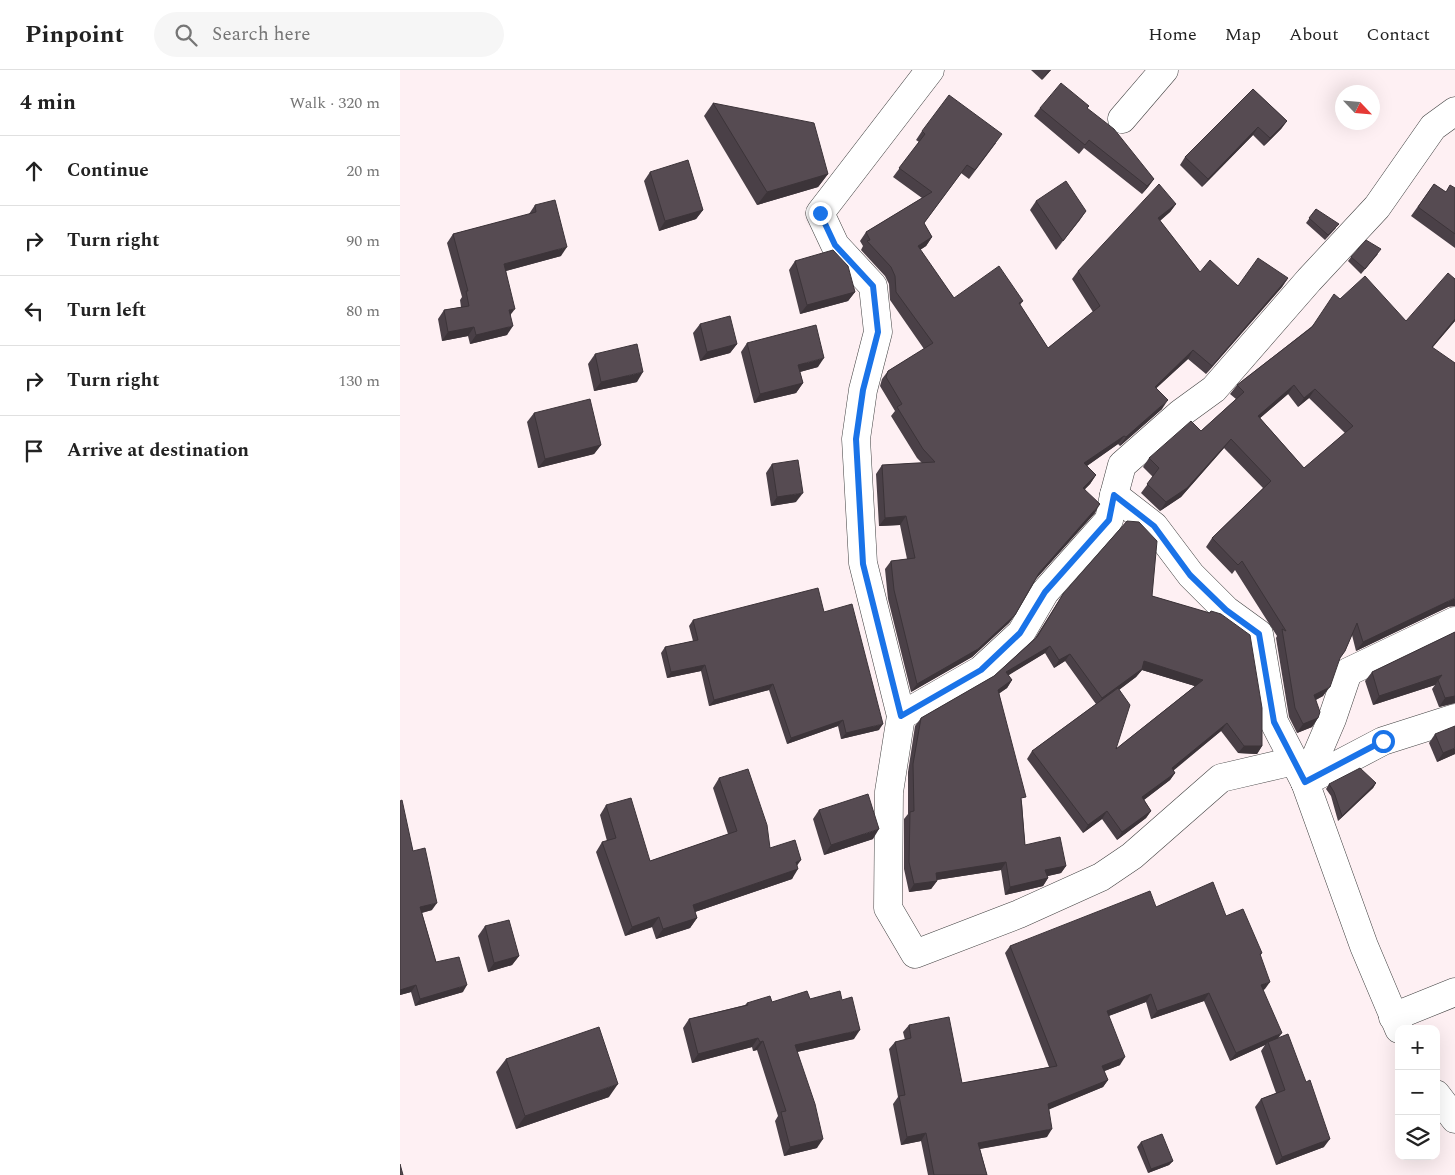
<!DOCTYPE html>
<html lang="en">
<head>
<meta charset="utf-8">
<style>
	body { margin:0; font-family:Spectral,serif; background:#f6f6f6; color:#222 }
	.controls { position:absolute; right:15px; bottom:15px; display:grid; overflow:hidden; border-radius:10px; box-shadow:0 5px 20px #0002 }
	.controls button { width:45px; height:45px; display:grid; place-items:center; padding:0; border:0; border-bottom:1px solid #e0e0e0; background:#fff; color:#222; font:25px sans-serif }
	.compass { position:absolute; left:935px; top:15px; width:45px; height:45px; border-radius:50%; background:#fff; box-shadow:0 5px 20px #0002; rotate:116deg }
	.stop { position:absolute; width:15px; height:15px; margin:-11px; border:4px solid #1a73e8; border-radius:50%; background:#fff }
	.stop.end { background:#1a73e8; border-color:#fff; box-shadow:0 1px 5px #0008 }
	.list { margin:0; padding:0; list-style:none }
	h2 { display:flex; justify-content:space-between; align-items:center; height:65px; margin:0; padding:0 20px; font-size:21px }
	h2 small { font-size:16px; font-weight:400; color:#767676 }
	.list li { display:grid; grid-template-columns:32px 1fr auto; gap:15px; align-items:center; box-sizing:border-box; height:70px; padding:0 20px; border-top:1px solid #e0e0e0 }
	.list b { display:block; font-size:19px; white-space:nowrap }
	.list em { font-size:16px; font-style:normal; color:#767676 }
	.icon { flex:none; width:28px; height:28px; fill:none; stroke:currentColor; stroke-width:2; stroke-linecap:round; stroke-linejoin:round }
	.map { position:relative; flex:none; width:1055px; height:1105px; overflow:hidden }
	header { display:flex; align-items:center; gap:30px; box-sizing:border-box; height:70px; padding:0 25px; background:#fff; border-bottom:1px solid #e0e0e0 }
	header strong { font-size:24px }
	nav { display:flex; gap:28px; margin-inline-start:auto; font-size:18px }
	.search { width:350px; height:45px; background:#f6f6f6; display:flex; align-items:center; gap:12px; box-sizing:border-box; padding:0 18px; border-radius:28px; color:#767676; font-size:19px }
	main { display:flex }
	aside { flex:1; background:#fff }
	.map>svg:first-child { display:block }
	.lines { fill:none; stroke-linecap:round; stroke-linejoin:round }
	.minor-casing { stroke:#414141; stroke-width:29 }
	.minor { stroke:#fff; stroke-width:28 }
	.wall { fill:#4a4047; fill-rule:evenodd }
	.shaded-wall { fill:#3c3439 }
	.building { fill:#564b52; stroke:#3c3439; fill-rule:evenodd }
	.route { stroke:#1a73e8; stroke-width:6 }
</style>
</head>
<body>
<header>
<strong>Pinpoint</strong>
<div class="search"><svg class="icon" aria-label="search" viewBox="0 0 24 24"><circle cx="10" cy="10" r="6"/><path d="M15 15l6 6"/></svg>Search here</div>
<nav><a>Home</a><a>Map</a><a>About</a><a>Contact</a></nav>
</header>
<main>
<aside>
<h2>4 min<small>Walk · 320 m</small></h2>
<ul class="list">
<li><svg class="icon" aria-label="ahead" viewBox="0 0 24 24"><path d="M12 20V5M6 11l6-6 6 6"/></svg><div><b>Continue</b></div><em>20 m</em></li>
<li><svg class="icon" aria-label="right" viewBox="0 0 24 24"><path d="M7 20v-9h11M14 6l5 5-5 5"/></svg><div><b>Turn right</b></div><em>90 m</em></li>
<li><svg class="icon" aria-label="left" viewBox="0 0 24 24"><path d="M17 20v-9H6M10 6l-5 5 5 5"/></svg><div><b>Turn left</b></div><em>80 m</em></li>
<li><svg class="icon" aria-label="right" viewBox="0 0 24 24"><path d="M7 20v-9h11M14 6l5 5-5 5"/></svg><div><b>Turn right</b></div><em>130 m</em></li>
<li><svg class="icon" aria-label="arrive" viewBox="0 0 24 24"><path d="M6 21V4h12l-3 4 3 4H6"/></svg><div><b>Arrive at destination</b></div></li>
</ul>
</aside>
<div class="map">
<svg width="1055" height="1105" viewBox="0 0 1055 1105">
	<rect width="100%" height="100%" fill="#fef0f3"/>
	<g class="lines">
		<g class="minor-casing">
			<g id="minor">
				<path d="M 530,0 L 420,143 L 435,175 L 473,216 L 478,262 L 463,320 L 456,369 L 463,493 L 501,646 L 489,722 L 488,838 L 515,884 L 619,844 L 701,807 L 732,786 L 821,708 L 894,691"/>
				<path d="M 722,49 L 764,0"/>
				<path d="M 501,646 L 581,600 L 621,563 L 645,522 L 709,450 L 714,425"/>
				<path d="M 905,712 L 874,652 L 859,564 L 826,540 L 791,505 L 754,456 L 714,425 L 722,395 L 781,343 L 814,319 L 909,210 L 977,137 L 1033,57 L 1055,41"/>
				<path d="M 905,712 L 932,649 L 948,602 L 1055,551"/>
				<path d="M 993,947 L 1055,922"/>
				<path d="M 999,959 L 964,876 L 905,712 L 983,671 L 1055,648"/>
				<path d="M 1036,1024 L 1055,1049"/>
			</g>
		</g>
		<use href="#minor" class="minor"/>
	</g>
	<g class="wall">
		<path d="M 631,0 L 651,0 L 642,10 Z"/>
		<path d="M 853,19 L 887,51 L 881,59 L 864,76 L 853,65 L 802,117 L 780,95 L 785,87 Z"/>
		<path d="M 313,33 L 428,104 L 418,117 L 357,135 L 304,46 Z"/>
		<path d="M 640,38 L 687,38 L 754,109 L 748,117 L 742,124 L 684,78 L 679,84 L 634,46 Z"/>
		<path d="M 522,61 L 596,73 L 569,109 L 561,103 L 524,153 L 532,167 L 526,176 L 520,180 L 554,228 L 623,231 L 620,235 L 648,278 L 693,242 L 672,209 L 678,201 L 776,134 L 770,142 L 760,151 L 800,202 L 838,215 L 888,208 L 882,217 L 806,304 L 788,289 L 756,318 L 762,339 L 720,376 L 718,374 L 687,396 L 696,405 L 690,414 L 685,419 L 695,443 L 636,509 L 615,545 L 609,553 L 572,587 L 511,622 L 488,529 L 485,499 L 491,491 L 507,489 L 500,455 L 479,456 L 476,404 L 482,395 L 522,393 L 517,388 L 491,346 L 495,341 L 480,316 L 482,309 L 488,301 L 524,279 L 490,230 L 489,214 L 485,206 L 461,180 L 463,176 L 460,171 L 466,162 L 522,128 L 493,107 L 519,72 L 516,70 Z"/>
		<path d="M 250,102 L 303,140 L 296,149 L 259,161 L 244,111 Z"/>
		<path d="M 1034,114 L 1046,122 L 1055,118 L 1055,178 L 1011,146 Z"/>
		<path d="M 636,131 L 686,141 L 656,180 L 630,140 Z"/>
		<path d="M 135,135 L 161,186 L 106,201 L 111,245 L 107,265 L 70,274 L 68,266 L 42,271 L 38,249 L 44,240 L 61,237 L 60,230 L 62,227 L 47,173 L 53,164 L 129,144 Z"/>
		<path d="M 916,139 L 936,158 L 925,170 L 906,153 Z"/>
		<path d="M 978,184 L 961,204 L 948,191 L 951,187 Z"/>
		<path d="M 395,191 L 455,222 L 448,231 L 400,244 L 389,200 Z"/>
		<path d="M 1055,209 L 1055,251 L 1033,277 L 1048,537 L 956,581 L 952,565 L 945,581 L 939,589 L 923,626 L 916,630 L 918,648 L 912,657 L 897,663 L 889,647 L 876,568 L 877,566 L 835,500 L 832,504 L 806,477 L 812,468 L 863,418 L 824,378 L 781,427 L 760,441 L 741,423 L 753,407 L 743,397 L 749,388 L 801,361 L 836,329 L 830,324 L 837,315 L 911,257 L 940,229 L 1006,251 ZM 888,324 L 898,337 L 909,328 L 945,363 L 904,398 L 860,348 Z"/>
		<path d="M 300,254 L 337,274 L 330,283 L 300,291 L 293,263 Z"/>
		<path d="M 347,273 L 418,297 L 400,302 L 403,313 L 396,323 L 354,333 L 341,282 Z"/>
		<path d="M 195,284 L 237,312 L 194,321 L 188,294 Z"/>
		<path d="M 134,343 L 201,375 L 194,384 L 138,398 L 127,352 Z"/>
		<path d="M 372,394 L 396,432 L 371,436 L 366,403 Z"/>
		<path d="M 663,524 L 752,526 L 809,543 L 811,541 L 862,676 L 857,684 L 838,683 L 821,661 L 773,700 L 775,703 L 770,710 L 744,730 L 751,741 L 746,748 L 717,770 L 702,749 L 683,763 L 627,689 L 632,681 L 696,634 L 665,591 L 654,598 L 645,583 L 608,605 L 612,610 L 607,618 L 599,623 L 622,733 L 625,775 L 666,796 L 661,803 L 647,806 L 648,808 L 643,816 L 605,825 L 601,800 L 536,810 L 537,811 L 531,819 L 509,822 L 504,799 L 504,749 L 508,744 L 508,702 L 515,656 L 521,648 L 594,606 L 635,568 ZM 742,600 L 795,616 L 716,679 L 719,620 L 736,607 Z"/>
		<path d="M 293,550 L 479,660 L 441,669 L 438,656 L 387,674 L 369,620 L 309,636 L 301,601 L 267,608 L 261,583 L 265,577 L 293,571 L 289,556 Z"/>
		<path d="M 1055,562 L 1055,633 L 1039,637 L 1032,619 L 1035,615 L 973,635 L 965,611 L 972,602 Z"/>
		<path d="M 1035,664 L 1055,684 L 1037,692 L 1029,673 Z"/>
		<path d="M 319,708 L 370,778 L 397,796 L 392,809 L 295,842 L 297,848 L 290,858 L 256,869 L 252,857 L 225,866 L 196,782 L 202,772 L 207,771 L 200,745 L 206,735 L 250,791 L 328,764 L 313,718 Z"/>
		<path d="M 976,713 L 973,718 L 938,751 L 931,726 L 926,719 L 929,714 Z"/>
		<path d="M 0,731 L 13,781 L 32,840 L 22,843 L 36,892 L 63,922 L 15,936 L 11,922 L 0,925 Z"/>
		<path d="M 419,740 L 473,769 L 424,785 L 413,749 Z"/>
		<path d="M 756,837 L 826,846 L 862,883 L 860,886 L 865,919 L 863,920 L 878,968 L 924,1077 L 876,1095 L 855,1037 L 861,1029 L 876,1023 L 861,981 L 865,975 L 830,991 L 804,931 L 751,949 L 746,932 L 708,946 L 720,995 L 704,1001 L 708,1010 L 703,1017 L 649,1039 L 647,1067 L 580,1079 L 587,1105 L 528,1105 L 521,1071 L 501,1075 L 493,1034 L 498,1027 L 489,979 L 495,972 L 505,970 L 503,962 L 509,955 L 562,1013 L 649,997 L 605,883 L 610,876 Z"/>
		<path d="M 85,856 L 119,886 L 112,895 L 88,902 L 78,866 Z"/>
		<path d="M 410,929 L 454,969 L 397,982 L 417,1078 L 384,1086 L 375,1051 L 378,1046 L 357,980 L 353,981 L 352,977 L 292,993 L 283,958 L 289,949 L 345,935 L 347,933 L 372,932 Z"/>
		<path d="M 106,989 L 209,1027 L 116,1059 L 96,1002 Z"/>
		<path d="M 741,1072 L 773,1091 L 769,1095 L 748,1103 L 737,1077 Z"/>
	</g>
	<g class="shaded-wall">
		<path d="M 649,0 L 651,0 L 642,10 L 648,1 Z"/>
		<path d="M 887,51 L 881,59 L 864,76 L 870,68 Z"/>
		<path d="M 858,57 L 853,65 L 802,117 L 808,109 Z"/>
		<path d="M 428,104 L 418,117 L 357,135 L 367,122 Z"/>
		<path d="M 754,109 L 748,117 L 742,124 L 747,116 Z"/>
		<path d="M 776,134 L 770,142 L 752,157 L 758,148 Z"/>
		<path d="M 303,140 L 296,149 L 259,161 L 265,151 Z"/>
		<path d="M 686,141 L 680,150 L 656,180 L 663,171 Z"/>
		<path d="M 532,167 L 526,176 L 512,185 L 518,176 Z"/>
		<path d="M 167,177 L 161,186 L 98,203 L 104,194 Z"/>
		<path d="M 888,208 L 882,217 L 806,304 L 812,296 Z"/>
		<path d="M 455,222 L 448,231 L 400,244 L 407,235 Z"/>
		<path d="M 115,239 L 108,248 L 109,240 Z"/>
		<path d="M 1055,249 L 1055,251 L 1025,286 L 1032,277 Z"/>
		<path d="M 113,256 L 107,265 L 70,274 L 76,265 Z"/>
		<path d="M 74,257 L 68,266 L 42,271 L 48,262 Z"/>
		<path d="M 337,274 L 330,283 L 300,291 L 307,282 Z"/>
		<path d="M 793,280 L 788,289 L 749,325 L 755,317 Z"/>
		<path d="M 424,288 L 418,297 L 392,304 L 398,295 Z"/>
		<path d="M 243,302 L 237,312 L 194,321 L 201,312 Z"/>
		<path d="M 403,313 L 396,323 L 354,333 L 360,324 Z"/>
		<path d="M 894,315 L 888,324 L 852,355 L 858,346 Z"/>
		<path d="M 915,319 L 909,328 L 898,337 L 904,328 Z"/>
		<path d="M 768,330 L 762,339 L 720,376 L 726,367 Z"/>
		<path d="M 724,366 L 718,374 L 678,402 L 684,393 Z"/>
		<path d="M 831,369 L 824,378 L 781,427 L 760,441 L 766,432 Z"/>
		<path d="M 201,375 L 194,384 L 138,398 L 145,389 Z"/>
		<path d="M 696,405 L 690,414 L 677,427 L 683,418 Z"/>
		<path d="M 403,423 L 396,432 L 371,436 L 377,427 Z"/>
		<path d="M 700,434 L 695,443 L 633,512 L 639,503 Z"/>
		<path d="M 506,446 L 500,455 L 479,456 L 485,448 Z"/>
		<path d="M 1055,528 L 1055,536 L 1048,537 L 956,581 L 963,572 Z"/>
		<path d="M 615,545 L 609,553 L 572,587 L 511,622 L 517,614 Z"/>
		<path d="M 650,576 L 645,583 L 601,610 L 606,602 Z"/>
		<path d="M 670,584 L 665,591 L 654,598 L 659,590 Z"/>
		<path d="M 744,591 L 803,610 L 798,617 L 742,600 L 736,607 L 697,636 L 702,628 Z"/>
		<path d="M 305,595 L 301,601 L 267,608 L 271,602 Z"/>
		<path d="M 1042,605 L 1035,615 L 973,635 L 979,626 Z"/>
		<path d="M 612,610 L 607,618 L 593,628 L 598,620 Z"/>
		<path d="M 373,614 L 369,620 L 309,636 L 314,630 Z"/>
		<path d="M 930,617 L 923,626 L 907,634 L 914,625 Z"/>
		<path d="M 1055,626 L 1055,633 L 1039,637 L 1045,628 Z"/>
		<path d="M 918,648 L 912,657 L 897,663 L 903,654 Z"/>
		<path d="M 443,650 L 438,656 L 387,674 L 391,668 Z"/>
		<path d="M 827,653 L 821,661 L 767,706 L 772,698 Z"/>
		<path d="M 483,654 L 479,660 L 441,669 L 446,663 Z"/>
		<path d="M 844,676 L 862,676 L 857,684 L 838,683 Z"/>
		<path d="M 1055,678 L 1055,684 L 1037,692 L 1043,683 Z"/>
		<path d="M 775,703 L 770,710 L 737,735 L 742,727 Z"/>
		<path d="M 976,713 L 973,718 L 938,751 L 942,746 Z"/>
		<path d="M 707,741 L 702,749 L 683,763 L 688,755 Z"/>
		<path d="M 751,741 L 746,748 L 717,770 L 722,762 Z"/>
		<path d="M 479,759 L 473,769 L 424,785 L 431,775 Z"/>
		<path d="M 401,790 L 394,800 L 396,792 Z"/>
		<path d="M 606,792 L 601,800 L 530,811 L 536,803 Z"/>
		<path d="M 666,796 L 661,803 L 640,808 L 645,800 Z"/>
		<path d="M 398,799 L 392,809 L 286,845 L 293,835 Z"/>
		<path d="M 648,808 L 643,816 L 605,825 L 610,817 Z"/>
		<path d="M 537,811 L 531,819 L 509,822 L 514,814 Z"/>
		<path d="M 37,833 L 32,840 L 16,844 L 20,837 Z"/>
		<path d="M 259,847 L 252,857 L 225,866 L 232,857 Z"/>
		<path d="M 297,848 L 290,858 L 256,869 L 263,859 Z"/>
		<path d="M 119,886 L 112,895 L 88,902 L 94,893 Z"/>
		<path d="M 870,912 L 865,919 L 856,923 L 861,915 Z"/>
		<path d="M 16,915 L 11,922 L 0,925 L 0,920 Z"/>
		<path d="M 67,915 L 63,922 L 15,936 L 20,929 Z"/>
		<path d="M 809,923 L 804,931 L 751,949 L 757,941 Z"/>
		<path d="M 751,924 L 746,932 L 701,949 L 707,941 Z"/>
		<path d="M 460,960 L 454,969 L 388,984 L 395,975 Z"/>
		<path d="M 882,963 L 876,971 L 868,972 L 865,975 L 830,991 L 836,983 Z"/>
		<path d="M 358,968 L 352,977 L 292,993 L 298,984 Z"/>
		<path d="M 363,971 L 357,980 L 353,981 L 360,972 Z"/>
		<path d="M 725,987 L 720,995 L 697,1004 L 702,996 Z"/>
		<path d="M 708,1010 L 703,1017 L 643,1042 L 648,1034 Z"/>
		<path d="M 218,1014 L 209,1027 L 116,1059 L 125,1046 Z"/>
		<path d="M 652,1059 L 647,1067 L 573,1080 L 578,1073 Z"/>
		<path d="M 526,1063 L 521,1071 L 501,1075 L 507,1067 Z"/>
		<path d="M 423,1069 L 417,1078 L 384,1086 L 390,1077 Z"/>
		<path d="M 930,1069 L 924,1077 L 876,1095 L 882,1087 Z"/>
		<path d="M 773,1091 L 769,1095 L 748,1103 L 751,1099 Z"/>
	</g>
	<g class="building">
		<path d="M 661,13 L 689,36 L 687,38 L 714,59 L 754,109 L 747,116 L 689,70 L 685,75 L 640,38 Z"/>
		<path d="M 853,19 L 887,51 L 870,68 L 858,57 L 808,109 L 785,87 Z"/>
		<path d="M 549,25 L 602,64 L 575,100 L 567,95 L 524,153 L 532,167 L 518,176 L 554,228 L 599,196 L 623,231 L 619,233 L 648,278 L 700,236 L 678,201 L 759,114 L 776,134 L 758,148 L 800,202 L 810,190 L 838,216 L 858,188 L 888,208 L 812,296 L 793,280 L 755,317 L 768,330 L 726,367 L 724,366 L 684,393 L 696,405 L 683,418 L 700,434 L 639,503 L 615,545 L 578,579 L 517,614 L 494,520 L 491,491 L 515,488 L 506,446 L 485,448 L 482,395 L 535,392 L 523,379 L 497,337 L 502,334 L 486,307 L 488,301 L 533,273 L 496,222 L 495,206 L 491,197 L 467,171 L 470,170 L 466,162 L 532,122 L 499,98 L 525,64 L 522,61 Z"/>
		<path d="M 313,33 L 414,53 L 428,104 L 367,122 Z"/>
		<path d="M 288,90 L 303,140 L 265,151 L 250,102 Z"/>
		<path d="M 666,111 L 686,141 L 663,171 L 636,131 Z"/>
		<path d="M 1034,114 L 1046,122 L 1050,115 L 1055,118 L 1055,164 L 1018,137 Z"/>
		<path d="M 155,130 L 167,177 L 104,194 L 115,239 L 109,240 L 113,256 L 76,265 L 74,257 L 48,262 L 44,240 L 69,236 L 66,221 L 68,221 L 53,164 L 136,142 L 135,135 Z"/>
		<path d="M 916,139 L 939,154 L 928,165 L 909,148 Z"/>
		<path d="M 966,170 L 981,179 L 965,199 L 951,187 Z"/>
		<path d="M 433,180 L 448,196 L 455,222 L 407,235 L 395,191 Z"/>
		<path d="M 1048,203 L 1055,209 L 1055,249 L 1032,277 L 1055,293 L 1055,528 L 963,572 L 957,553 L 945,581 L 940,588 L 930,617 L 914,625 L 920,642 L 918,648 L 903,654 L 895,638 L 882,559 L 886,561 L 842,491 L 838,495 L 812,468 L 871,411 L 831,369 L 787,418 L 766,432 L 747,414 L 759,398 L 749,388 L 791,351 L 801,361 L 844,322 L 837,315 L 912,257 L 934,224 L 940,229 L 965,206 L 1006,251 ZM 894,315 L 904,328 L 915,319 L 953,356 L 904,398 L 858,346 Z"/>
		<path d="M 330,246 L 337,274 L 307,282 L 300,254 Z"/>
		<path d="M 416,255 L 424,288 L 398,295 L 403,313 L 360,324 L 347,273 Z"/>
		<path d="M 237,274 L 243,302 L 201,312 L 195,284 Z"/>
		<path d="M 190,329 L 201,375 L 145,389 L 134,343 Z"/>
		<path d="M 398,390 L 403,423 L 377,427 L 372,394 Z"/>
		<path d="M 727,451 L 739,452 L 757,471 L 752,526 L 810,543 L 811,541 L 821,544 L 850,565 L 862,638 L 862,676 L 844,676 L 827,653 L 772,698 L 775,703 L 742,727 L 751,741 L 722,762 L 707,741 L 688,755 L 632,681 L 718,618 L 730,635 L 716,679 L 803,610 L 744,591 L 742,599 L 702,628 L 670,584 L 659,590 L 650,576 L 606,602 L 612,610 L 598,620 L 626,727 L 621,728 L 625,775 L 660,767 L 666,796 L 645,800 L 648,808 L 610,817 L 606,792 L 536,803 L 537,811 L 514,814 L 509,792 L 510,742 L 514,741 L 513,694 L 521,648 L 594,606 L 637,567 L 663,524 Z"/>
		<path d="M 418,518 L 424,542 L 452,534 L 483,654 L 446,663 L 443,650 L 391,668 L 373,614 L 314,630 L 305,595 L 271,602 L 265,577 L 298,570 L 293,550 Z"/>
		<path d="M 1055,562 L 1055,626 L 1045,628 L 1038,610 L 1042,605 L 979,626 L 972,602 Z"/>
		<path d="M 1055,656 L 1055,678 L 1043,683 L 1035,664 Z"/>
		<path d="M 960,698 L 976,713 L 942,746 L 934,722 L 929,714 Z"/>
		<path d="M 348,699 L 367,755 L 370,778 L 395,770 L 401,790 L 396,792 L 398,799 L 293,835 L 297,848 L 263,859 L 259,847 L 232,857 L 202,772 L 216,768 L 206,735 L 231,728 L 250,791 L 337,761 L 319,708 Z"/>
		<path d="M 468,724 L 479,759 L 431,775 L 419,740 Z"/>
		<path d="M 2,730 L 13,781 L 25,778 L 37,833 L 20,837 L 36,892 L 59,887 L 67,915 L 20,929 L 16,915 L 0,920 L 0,731 Z"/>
		<path d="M 813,812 L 826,846 L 843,839 L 862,883 L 860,884 L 870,912 L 861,915 L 882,963 L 836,983 L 809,923 L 757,941 L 751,924 L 707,941 L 725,987 L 702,996 L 708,1010 L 648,1034 L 652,1059 L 578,1073 L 587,1105 L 534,1105 L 526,1063 L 507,1067 L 499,1026 L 505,1025 L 495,972 L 511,968 L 509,955 L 549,947 L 562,1013 L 657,996 L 610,876 L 750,821 L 756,837 Z"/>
		<path d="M 109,850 L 119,886 L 94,893 L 85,856 Z"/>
		<path d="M 407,921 L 410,929 L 440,921 L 442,930 L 452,927 L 460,960 L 395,975 L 415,1034 L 423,1069 L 390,1077 L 381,1042 L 386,1041 L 363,971 L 360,972 L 358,968 L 298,984 L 289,949 L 348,935 L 347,933 L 370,926 L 372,932 Z"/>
		<path d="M 199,957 L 218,1014 L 125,1046 L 106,989 Z"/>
		<path d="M 888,964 L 906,1012 L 910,1010 L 930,1069 L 882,1087 L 861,1029 L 885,1020 L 868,972 Z"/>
		<path d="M 762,1064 L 773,1091 L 751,1099 L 741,1072 Z"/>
		<path d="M 0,1094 L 3,1105 L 0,1105 Z"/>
	</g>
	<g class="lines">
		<path class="route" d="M 420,143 L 435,175 L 473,216 L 478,262 L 463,320 L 456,369 L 463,494 L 501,646 L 581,600 L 620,563 L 645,522 L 709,450 L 714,425 L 754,456 L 790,505 L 826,540 L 859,564 L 874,652 L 905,712 L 983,671"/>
	</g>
</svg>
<div class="controls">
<button>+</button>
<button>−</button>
<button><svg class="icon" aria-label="layers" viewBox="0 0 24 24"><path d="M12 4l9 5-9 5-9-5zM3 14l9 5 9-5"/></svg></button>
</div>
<svg class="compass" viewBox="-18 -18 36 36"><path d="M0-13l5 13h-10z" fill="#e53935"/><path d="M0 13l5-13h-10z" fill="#767676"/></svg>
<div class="stop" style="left:983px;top:671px"></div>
<div class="stop end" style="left:420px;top:143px"></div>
</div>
</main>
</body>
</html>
